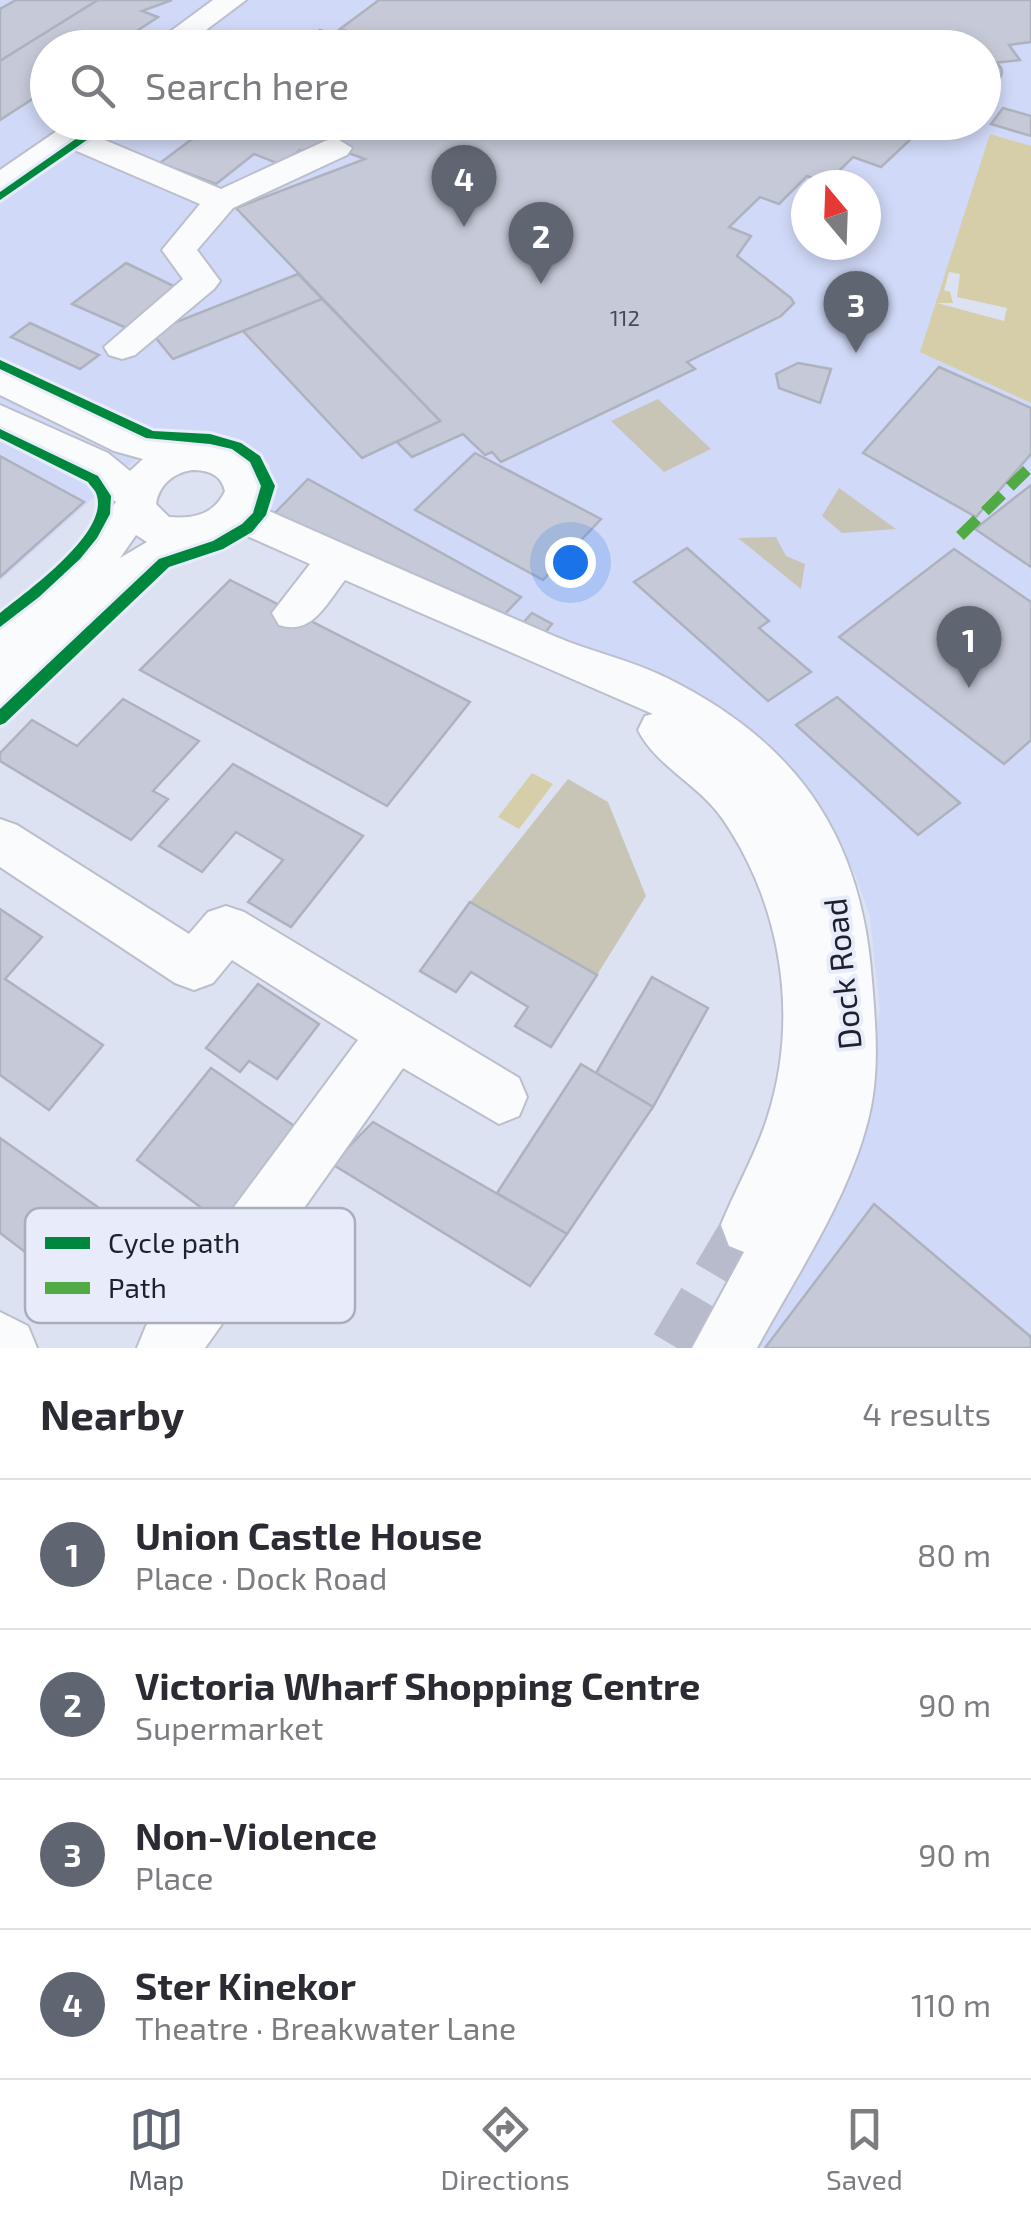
<!DOCTYPE html>
<html lang="en">
<head>
<meta charset="utf-8">
<style>
	body { margin:0; font-family:"Exo 2",sans-serif; background:#f7f7f7; color:#2b2b33 }
	.compass { position:absolute; left:791px; top:170px; width:90px; height:90px; border-radius:50%; background:#fff; box-shadow:0 5px 15px #0003; rotate:341deg }
	.you { position:absolute; left:570px; top:562px; width:35px; height:35px; margin:-25px; border:8px solid #fff; border-radius:50%; background:#1a73e8; box-shadow:0 0 0 15px #1a73e833 }
	.badge { display:grid; place-items:center; width:65px; height:65px; border-radius:50%; background:#606572; color:#fff; font-size:32px; font-weight:700 }
	.pin { position:absolute; translate:-50% -82px; filter:drop-shadow(0 2px 5px #0008) }
	.pin::after { content:''; position:absolute; top:52px; width:35px; height:30px; background:inherit; clip-path:polygon(0 0,100% 0,50% 100%) }
	.list { margin:0; padding:0; list-style:none }
	h2 { display:flex; justify-content:space-between; align-items:center; height:130px; margin:0; padding:0 40px; font-size:42px }
	h2 small { font-size:32px; font-weight:400; color:#7c7c81 }
	.list li { display:grid; grid-template-columns:65px 1fr auto; gap:30px; align-items:center; box-sizing:border-box; height:150px; padding:0 40px; border-top:2px solid #e1e1e2 }
	.list b { display:block; font-size:38px; white-space:nowrap }
	.list p { margin:0; font-size:32px; white-space:nowrap; color:#7c7c81 }
	.list em { font-size:32px; font-style:normal; color:#7c7c81 }
	.icon { flex:none; width:55px; height:55px; fill:none; stroke:currentColor; stroke-width:2; stroke-linecap:round; stroke-linejoin:round }
	.map { position:relative; flex:none; width:1031px; height:1348px; overflow:hidden }
	.search { position:absolute; background:#fff; box-shadow:0 5px 15px #0003; left:30px; right:30px; top:30px; height:110px; display:flex; align-items:center; gap:25px; box-sizing:border-box; padding:0 35px; border-radius:55px; color:#7c7c81; font-size:38px }
	.sheet { height:730px; background:#fff }
	nav { display:flex; justify-content:space-around; align-items:center; box-sizing:border-box; height:140px; border-top:2px solid #e1e1e2; background:#fff; font-size:28px; color:#7c7c81 }
	nav a { display:grid; justify-items:center; gap:5px }
	nav .on { color:#606572 }
	.map>svg:first-child { display:block }
	.built { fill:#d0d9f7; fill-rule:evenodd }
	.green { fill:#c8c5b7 }
	.water { fill:#d5cea8 }
	.pier { fill:#dde2f2 }
	.building { fill:#c6cad8; stroke:#aeb2bf; stroke-width:2.5 }
	.lines { fill:none; stroke-linecap:round; stroke-linejoin:round }
	.minor-tunnel { stroke:#b7bbcb; stroke-width:54; stroke-dasharray:54 28; stroke-linecap:butt }
	.minor-casing { stroke:#bbbfcc; stroke-width:4 }
	.minor { fill:#fafbfd; fill-rule:evenodd }
	.quiet { stroke:#52aa44; stroke-width:11; stroke-dasharray:24 11; stroke-linecap:butt }
	.cycleway-casing { stroke:#e7ebfa; stroke-width:6 }
	.cycleway { fill:#00873e; fill-rule:evenodd }
	.labels { text-anchor:middle; dominant-baseline:central; stroke-width:8; stroke-linejoin:round; paint-order:stroke }
	.far-number-label { font-size:22px; fill:#474b58 }
	.street-label { font-size:32px; fill:#1d212d; stroke:#e7ebfa }
	.key { fill:#e7ebfa; stroke:#aaaebc; stroke-width:2.5 }
	.key-label { font-size:28px; fill:#1d212d }
</style>
</head>
<body>
<div class="map">
<svg width="1031" height="1348" viewBox="0 0 1031 1348">
	<rect width="100%" height="100%" fill="#dde2f2"/>
	<path class="built" d="M 0,0 L 1031,0 L 1031,146 L 991,134 L 921,351 L 1031,403 L 1031,1348 L 741,1348 L 864,1070 L 880,1011 L 870,917 L 855,874 L 804,784 L 727,714 L 653,672 L 498,626 L 269,515 L 275,492 L 269,464 L 242,443 L 224,438 L 163,436 L 0,581 ZM 48,48 L 984,48 L 984,122 L 48,122 ZM 806,185 L 866,185 L 866,245 L 806,245 Z"/>
	<g class="green">
		<path d="M 658,399 L 711,449 L 664,472 L 611,421 Z"/>
		<path d="M 839,488 L 896,529 L 842,533 L 822,516 Z"/>
		<path d="M 776,537 L 786,556 L 805,564 L 801,589 L 738,538 Z"/>
		<path d="M 568,779 L 608,802 L 646,896 L 597,975 L 470,902 Z"/>
	</g>
	<g class="water">
		<path d="M 990,134 L 1031,146 L 1031,403 L 920,352 Z"/>
		<path d="M 532,773 L 553,784 L 519,829 L 498,817 Z"/>
	</g>
	<path class="pier" d="M 949,272 L 960,274 L 957,297 L 1007,308 L 1004,321 L 937,303 L 953,303 L 950,292 L 944,290 Z"/>
	<g class="building">
		<path d="M 16,0 L 98,0 L 0,61 L 0,9 Z"/>
		<path d="M 98,0 L 172,0 L 142,11 L 158,17 L 111,48 L 48,48 L 48,89 L 0,120 L 0,61 Z"/>
		<path d="M 379,0 L 1031,0 L 1031,42 L 1009,45 L 1020,60 L 984,64 L 984,48 L 295,48 L 320,30 L 353,41 L 361,35 L 340,29 Z"/>
		<circle cx="993" cy="72" r="9"/>
		<path d="M 1003,108 L 1031,116 L 1031,136 L 991,124 Z"/>
		<path d="M 215,122 L 929,122 L 881,167 L 853,157 L 827,183 L 807,176 L 779,204 L 760,197 L 729,227 L 751,236 L 737,256 L 791,298 L 794,303 L 781,316 L 687,362 L 695,369 L 501,462 L 492,452 L 485,455 L 463,434 L 412,457 L 397,442 L 440,421 L 236,208 L 365,159 L 324,144 L 309,153 L 300,150 L 282,165 L 254,154 L 216,184 L 160,163 Z"/>
		<path d="M 126,263 L 180,289 L 131,330 L 72,304 Z"/>
		<path d="M 298,274 L 322,299 L 173,359 L 151,332 Z"/>
		<path d="M 322,299 L 440,421 L 362,458 L 243,331 Z"/>
		<path d="M 30,323 L 99,355 L 80,369 L 11,337 Z"/>
		<path d="M 798,363 L 831,369 L 820,403 L 779,388 L 776,374 Z"/>
		<path d="M 939,367 L 1031,408 L 1031,454 L 976,517 L 863,453 Z"/>
		<path d="M 475,453 L 601,519 L 543,580 L 415,510 Z"/>
		<path d="M 0,456 L 84,502 L 0,577 Z"/>
		<path d="M 308,479 L 521,597 L 499,620 L 272,516 Z"/>
		<path d="M 1031,485 L 1031,567 L 975,529 Z"/>
		<path d="M 687,548 L 769,621 L 759,628 L 811,672 L 768,701 L 634,582 Z"/>
		<path d="M 954,549 L 1031,602 L 1031,740 L 1004,764 L 839,637 Z"/>
		<path d="M 230,580 L 470,702 L 387,806 L 140,670 Z"/>
		<path d="M 532,613 L 552,624 L 544,634 L 523,623 Z"/>
		<path d="M 837,697 L 960,803 L 918,835 L 796,725 Z"/>
		<path d="M 123,699 L 199,741 L 153,791 L 168,799 L 131,840 L 0,761 L 0,753 L 32,720 L 77,746 Z"/>
		<path d="M 233,764 L 363,836 L 291,927 L 248,902 L 283,860 L 236,832 L 202,872 L 159,846 Z"/>
		<path d="M 470,902 L 597,975 L 551,1047 L 515,1026 L 528,1007 L 471,972 L 456,992 L 420,971 Z"/>
		<path d="M 0,909 L 42,937 L 5,979 L 103,1045 L 49,1110 L 0,1075 Z"/>
		<path d="M 652,977 L 708,1008 L 653,1107 L 596,1073 Z"/>
		<path d="M 258,984 L 319,1024 L 277,1079 L 249,1061 L 240,1072 L 206,1048 Z"/>
		<path d="M 581,1064 L 653,1107 L 567,1234 L 497,1193 Z"/>
		<path d="M 211,1068 L 303,1132 L 230,1229 L 137,1160 Z"/>
		<path d="M 373,1122 L 567,1234 L 530,1286 L 332,1164 Z"/>
		<path d="M 0,1138 L 102,1210 L 53,1273 L 0,1233 Z"/>
		<path d="M 874,1204 L 1031,1337 L 1031,1348 L 765,1348 Z"/>
	</g>
	<g class="lines">
		<path class="minor-tunnel" d="M 677,1348 L 750,1225"/>
		<g class="minor-casing">
			<g id="minor">
				<path d="M 213,0 L 246,0 L 182,48 L 148,48 Z"/>
				<path d="M 70,122 L 106,122 L 93,135 L 221,189 L 325,141 L 336,138 L 352,148 L 347,155 L 233,208 L 197,250 L 220,281 L 214,289 L 135,355 L 122,359 L 109,355 L 104,347 L 183,279 L 162,250 L 200,204 L 72,149 L 12,192 L 0,195 L 0,170 Z"/>
				<path d="M 0,367 L 140,430 L 235,450 L 259,474 L 269,511 C 364,553 459,595 554,636 C 591,652 631,660 667,678 C 798,743 862,837 872,981 C 876,1029 880,1077 867,1124 C 846,1203 796,1276 757,1348 L 692,1348 L 744,1252 L 729,1246 L 721,1225 C 735,1190 755,1156 767,1119 C 800,1018 782,905 722,818 C 699,785 655,765 638,730 L 645,716 L 653,714 L 345,580 C 326,604 312,636 279,625 L 272,613 L 310,564 L 238,532 L 205,545 L 150,580 L 16,710 L 0,715 L 0,623 L 90,536 L 116,502 L 80,473 L 0,434 L 0,405 L 108,453 L 130,471 L 143,459 L 114,451 L 0,395 ZM 192,470 C 208,470 221,474 225,491 C 214,515 193,519 169,517 L 156,504 C 159,485 173,473 192,470 ZM 136,535 L 147,542 L 120,558 Z"/>
				<path d="M 0,819 L 17,825 L 189,934 L 208,912 L 226,906 L 244,912 L 519,1078 L 527,1097 L 519,1116 L 499,1124 L 403,1068 L 205,1348 L 137,1348 L 146,1326 L 358,1040 L 232,960 L 213,983 L 194,990 L 175,983 L 0,867 Z"/>
				<path d="M 0,1312 L 28,1326 L 37,1348 L 0,1348 Z"/>
			</g>
		</g>
		<use href="#minor" class="minor"/>
		<path class="quiet" d="M 960,536 L 1031,466"/>
		<g class="cycleway-casing">
			<g id="cycleway">
				<path d="M 100,122 L 113,122 L 0,200 L 0,192 Z"/>
				<path d="M 0,360 L 153,431 L 210,434 L 241,443 L 260,456 L 275,486 L 266,515 L 252,532 L 223,549 L 169,567 L 5,723 L 0,725 L 0,709 L 159,559 L 213,541 L 242,524 L 253,513 L 261,486 L 250,462 L 232,449 L 210,444 L 146,438 L 0,369 Z"/>
				<path d="M 0,429 L 98,476 L 111,496 L 110,514 L 97,538 L 80,559 L 39,597 L 0,627 L 0,613 C 26,592 108,534 97,496 C 96,490 91,487 88,482 L 0,438 Z"/>
			</g>
		</g>
		<use href="#cycleway" class="cycleway"/>
	</g>
	<g class="labels">
		<g class="far-number-label">
			<text x="625" y="317">112</text>
		</g>
		<g class="street-label">
			<text transform="translate(841 974) rotate(-96)">Dock Road</text>
		</g>
	</g>
	<rect x="25" y="1208" width="330" height="115" rx="15" class="key"/>
	<rect x="45" y="1237" width="45" height="12" fill="#00873e"/>
	<rect x="45" y="1282" width="45" height="12" fill="#52aa44"/>
	<g class="key-label">
		<text x="108" y="1253">Cycle path</text>
		<text x="108" y="1298">Path</text>
	</g>
</svg>
<svg class="compass" viewBox="-18 -18 36 36"><path d="M0-13l5 13h-10z" fill="#e53935"/><path d="M0 13l5-13h-10z" fill="#7c7c81"/></svg>
<div class="you"></div>
<div class="pin badge" style="left:969px;top:688px">1</div>
<div class="pin badge" style="left:541px;top:284px">2</div>
<div class="pin badge" style="left:856px;top:353px">3</div>
<div class="pin badge" style="left:464px;top:227px">4</div>
<div class="search"><svg class="icon" aria-label="search" viewBox="0 0 24 24"><circle cx="10" cy="10" r="6"/><path d="M15 15l6 6"/></svg>Search here</div>
</div>
<section class="sheet">
<h2>Nearby<small>4 results</small></h2>
<ul class="list">
<li><span class="badge">1</span><div><b>Union Castle House</b><p>Place · Dock Road</p></div><em>80 m</em></li>
<li><span class="badge">2</span><div><b>Victoria Wharf Shopping Centre</b><p>Supermarket</p></div><em>90 m</em></li>
<li><span class="badge">3</span><div><b>Non-Violence</b><p>Place</p></div><em>90 m</em></li>
<li><span class="badge">4</span><div><b>Ster Kinekor</b><p>Theatre · Breakwater Lane</p></div><em>110 m</em></li>
</ul>
</section>
<nav>
<a class="on"><svg class="icon" aria-label="map" viewBox="0 0 24 24"><path d="M3 6l6-2 6 2 6-2v14l-6 2-6-2-6 2zM9 4v14M15 6v14"/></svg>Map</a>
<a><svg class="icon" aria-label="directions" viewBox="0 0 24 24"><path d="M12 3l9 9-9 9-9-9zM9 14v-3h6M13 9l2 2-2 2"/></svg>Directions</a>
<a><svg class="icon" aria-label="saved" viewBox="0 0 24 24"><path d="M7 4h10v16l-5-4-5 4z"/></svg>Saved</a>
</nav>
</body>
</html>
